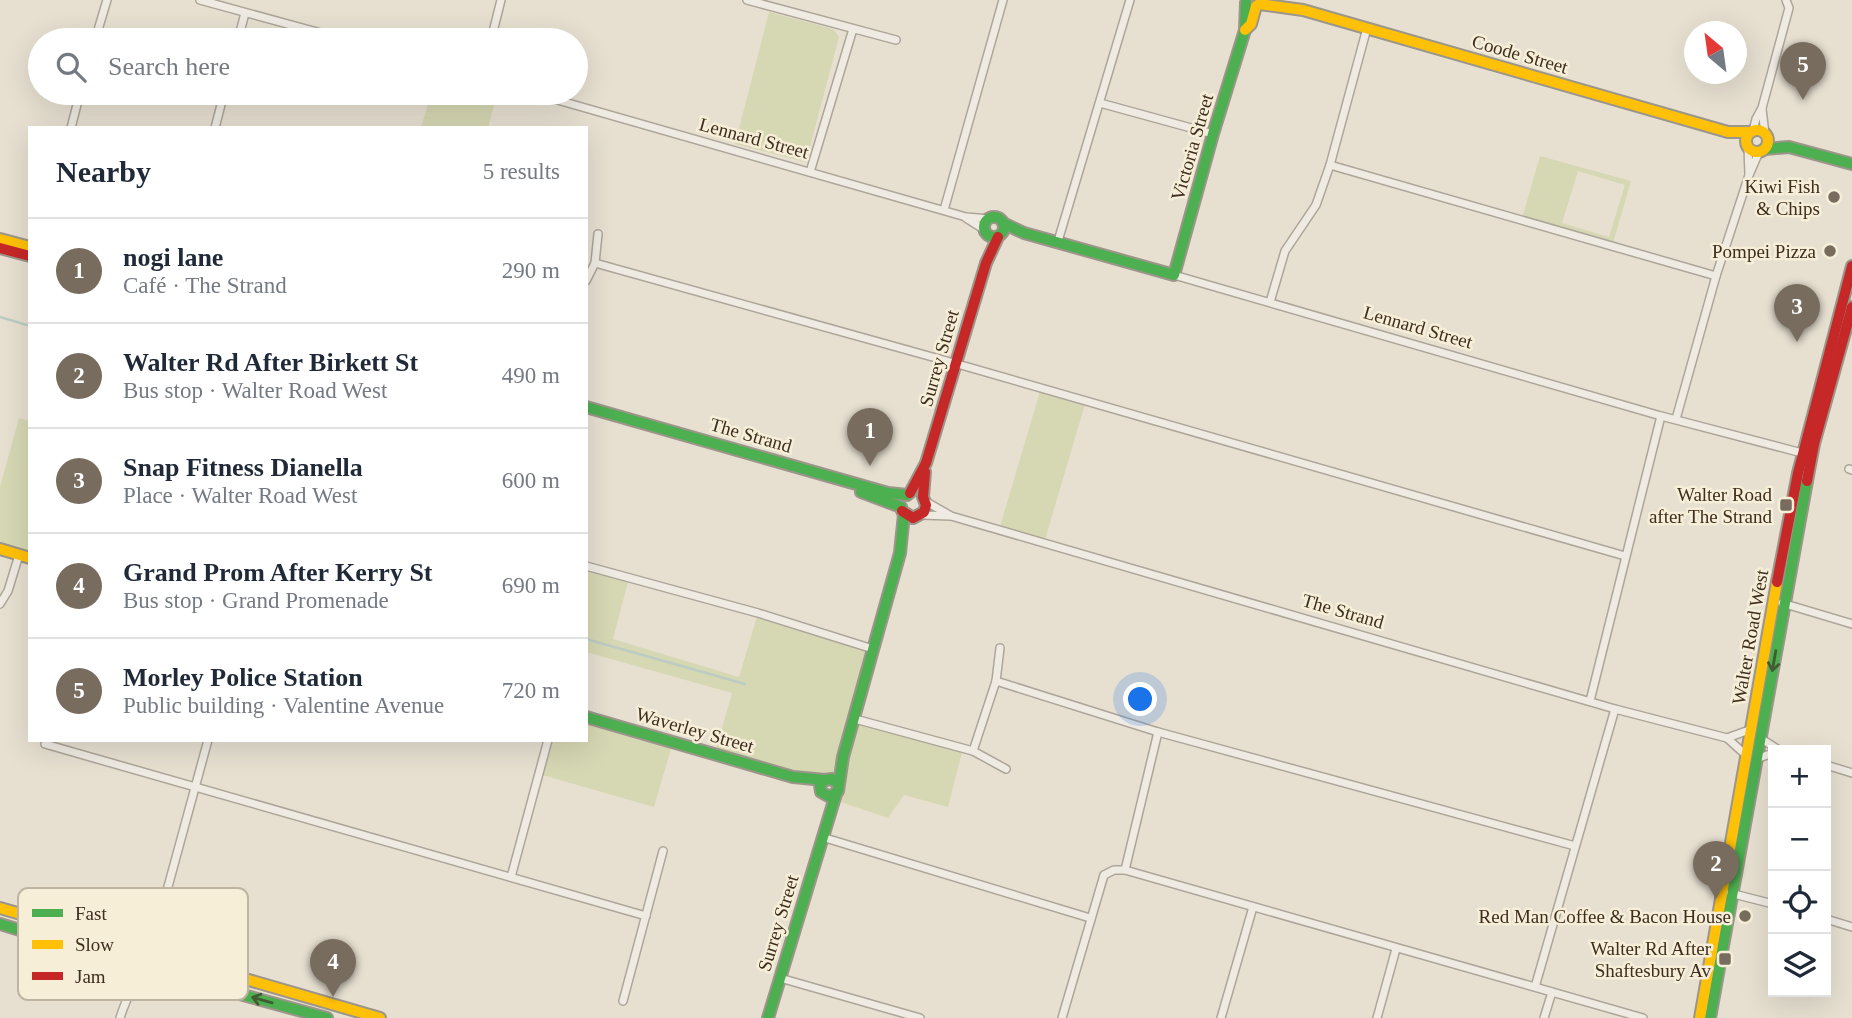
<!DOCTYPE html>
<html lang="en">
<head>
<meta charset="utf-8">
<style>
	body { margin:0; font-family:Georgia,serif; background:#f2f2f3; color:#1f2937 }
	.controls { position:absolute; right:21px; bottom:21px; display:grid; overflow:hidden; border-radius:0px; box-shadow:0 7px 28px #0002 }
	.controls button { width:63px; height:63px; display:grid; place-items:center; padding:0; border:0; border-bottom:2px solid #e0e1e3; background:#fff; color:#1f2937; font:35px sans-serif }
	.compass { position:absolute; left:1684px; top:21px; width:63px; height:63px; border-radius:50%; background:#fff; box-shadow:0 7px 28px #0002; rotate:331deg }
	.you { position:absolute; left:1141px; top:700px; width:24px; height:24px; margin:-18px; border:5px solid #fff; border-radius:50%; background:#1a73e8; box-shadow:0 0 0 10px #1a73e833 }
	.badge { display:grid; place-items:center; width:46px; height:46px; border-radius:50%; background:#786c5e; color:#fff; font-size:23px; font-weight:700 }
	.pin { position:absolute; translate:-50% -58px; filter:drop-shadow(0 2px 4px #0008) }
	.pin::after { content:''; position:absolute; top:37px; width:24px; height:21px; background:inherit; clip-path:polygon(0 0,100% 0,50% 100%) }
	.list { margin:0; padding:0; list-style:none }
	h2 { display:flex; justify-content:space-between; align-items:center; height:91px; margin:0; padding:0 28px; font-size:30px }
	h2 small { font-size:23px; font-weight:400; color:#747a83 }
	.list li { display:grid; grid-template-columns:46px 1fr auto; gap:21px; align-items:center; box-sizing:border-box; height:105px; padding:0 28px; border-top:2px solid #e0e1e3 }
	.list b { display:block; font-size:26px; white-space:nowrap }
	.list p { margin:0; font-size:23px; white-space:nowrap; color:#747a83 }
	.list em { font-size:23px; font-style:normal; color:#747a83 }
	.icon { flex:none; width:38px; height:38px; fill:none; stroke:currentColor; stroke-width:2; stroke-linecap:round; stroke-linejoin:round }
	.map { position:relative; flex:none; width:1852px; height:1018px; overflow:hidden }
	.search { position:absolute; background:#fff; box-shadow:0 7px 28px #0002; left:28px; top:28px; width:560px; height:77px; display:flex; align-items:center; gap:18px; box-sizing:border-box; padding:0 24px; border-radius:38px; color:#747a83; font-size:26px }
	.panel { position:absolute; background:#fff; box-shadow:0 7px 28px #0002; left:28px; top:126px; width:560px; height:616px; border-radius:0px }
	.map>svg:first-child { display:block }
	.green { fill:#d6d7b3; fill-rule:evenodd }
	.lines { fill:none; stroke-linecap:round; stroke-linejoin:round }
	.stream { stroke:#bcccc2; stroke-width:2.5 }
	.street-casing { stroke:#ada599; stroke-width:10 }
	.fast-casing { stroke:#9c958a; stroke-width:14 }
	.slow-casing { stroke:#9c958a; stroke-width:14 }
	.jam-casing { stroke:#9c958a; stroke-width:14 }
	.street { stroke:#efebe3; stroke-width:7 }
	.fast { stroke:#4caf50; stroke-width:10 }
	.slow { stroke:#ffc107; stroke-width:10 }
	.jam { stroke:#c62828; stroke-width:10 }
	.oneway { stroke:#425b31 }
	.poi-dot { fill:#786c5e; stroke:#f7eed8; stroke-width:2.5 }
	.labels { text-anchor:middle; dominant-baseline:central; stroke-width:5; stroke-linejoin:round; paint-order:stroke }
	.street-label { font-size:19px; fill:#3d2e20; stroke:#f7eed8 }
	.poi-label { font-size:19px; fill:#3d2e20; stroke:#f7eed8; text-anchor:end }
	.key { fill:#f7eed8; stroke:#bfb4a1; stroke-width:2 }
	.key-label { font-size:19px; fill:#3d2e20 }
</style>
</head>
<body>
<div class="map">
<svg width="1852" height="1018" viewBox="0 0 1852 1018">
	<rect width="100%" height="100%" fill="#e7e0d1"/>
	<g class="green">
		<path d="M 769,12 L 833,29 L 839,37 L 806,162 L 735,144 Z"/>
		<path d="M 431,93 L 468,93 L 473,96 L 497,94 L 488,128 L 421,128 Z"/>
		<path d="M 1540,156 L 1631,181 L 1613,243 L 1522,218 ZM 1578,171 L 1625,185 L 1609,237 L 1562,223 Z"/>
		<path d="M 1041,388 L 1086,401 L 1044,543 L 999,530 Z"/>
		<path d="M 19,418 L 30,421 L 30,558 L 0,549 L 0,487 Z"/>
		<path d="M 586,566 L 629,578 L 613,639 L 739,677 L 758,613 L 873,649 L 855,719 L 963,748 L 948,807 L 904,795 L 888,818 L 826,797 L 838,784 L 820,785 L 715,753 L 732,693 L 586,652 Z"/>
		<path d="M 586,717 L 673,742 L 654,807 L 539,774 L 548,740 L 586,740 Z"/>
	</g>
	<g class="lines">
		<g class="stream">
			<path d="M 0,317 L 30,326"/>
			<path d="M 586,639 L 745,684"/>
		</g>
		<g class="street-casing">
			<g id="street">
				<path d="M 200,0 L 346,40"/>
				<path d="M 747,0 L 896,40"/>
				<path d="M 95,40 L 107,0"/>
				<path d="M 238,40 L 245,13"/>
				<path d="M 491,40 L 501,0"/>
				<path d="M 533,93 L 966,217 L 990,219"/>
				<path d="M 1100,103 L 1213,134"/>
				<path d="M 1762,109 L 1765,134"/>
				<path d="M 71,128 L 80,93"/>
				<path d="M 215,128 L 224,93"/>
				<path d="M 1753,131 L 1756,119 L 1762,108 L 1789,8 L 1786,0"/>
				<path d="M 1748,148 L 1749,174"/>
				<path d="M 1330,165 L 1716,276"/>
				<path d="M 810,172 L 853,29"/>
				<path d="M 944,210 L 1003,0"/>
				<path d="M 966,218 L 985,230"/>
				<path d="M 1058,241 L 1130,0"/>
				<path d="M 595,263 L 954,363 L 1625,556"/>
				<path d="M 1174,275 L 1661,416 L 1802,453"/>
				<path d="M 586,281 L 595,263 L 598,234"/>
				<path d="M 1270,302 L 1285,251 L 1316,205 L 1330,165 L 1367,28"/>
				<path d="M 1676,419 L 1716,276 L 1749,175 L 1759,152"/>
				<path d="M 1849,469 L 1852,470"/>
				<path d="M 925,501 L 951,516 L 1615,709 L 1727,738 L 1747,756"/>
				<path d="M 922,515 L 950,516"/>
				<path d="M 586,566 L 758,613 L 873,649"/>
				<path d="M 1782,603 L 1852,624"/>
				<path d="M 0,604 L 8,591 L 19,555"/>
				<path d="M 996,681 L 1000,648"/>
				<path d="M 1590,701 L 1661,416"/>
				<path d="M 855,719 L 973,751 L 996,681 L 1158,732 L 1575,846"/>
				<path d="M 1727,738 L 1752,729"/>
				<path d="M 1760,738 L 1779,750"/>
				<path d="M 45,744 L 646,916"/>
				<path d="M 973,751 L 1006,769"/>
				<path d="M 1756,759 L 1773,753"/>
				<path d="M 1826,765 L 1852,773"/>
				<path d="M 822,837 L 1090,918"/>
				<path d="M 1125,870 L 1158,732"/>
				<path d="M 511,877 L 548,740"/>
				<path d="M 1730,893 L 1773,904"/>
				<path d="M 1826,919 L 1852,927"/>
				<path d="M 168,957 L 159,932 L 163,905 L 208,740"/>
				<path d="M 780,978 L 920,1018"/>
				<path d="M 1535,987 L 1615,709"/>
				<path d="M 126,997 C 123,966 145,937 160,912"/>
				<path d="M 623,1001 L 663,851"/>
				<path d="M 120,1018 C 127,995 139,974 149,951"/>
				<path d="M 1062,1018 L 1104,875 L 1114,870 L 1125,870 L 1643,1018"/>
				<path d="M 1221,1018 L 1253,907"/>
				<path d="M 1377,1018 L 1396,949"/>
				<path d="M 1544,1018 L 1552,992"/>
			</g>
		</g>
		<g class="fast-casing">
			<g id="fast">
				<path d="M 1764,149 L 1789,147 L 1852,164"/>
				<circle cx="994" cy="227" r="10"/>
				<path d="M 1003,223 L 1024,233 L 1174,275 L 1213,134 L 1245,30 L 1246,3"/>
				<path d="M 586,407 L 888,493 L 907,495"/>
				<path d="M 861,492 L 901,507"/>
				<path d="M 586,717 L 793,777 L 825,780"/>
				<path d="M 838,784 L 832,779 L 825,780 L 820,785 L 821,792 L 830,797 L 838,791 L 843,757 L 900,553 L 904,514"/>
				<path d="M 0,924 L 131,964 L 327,1018"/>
				<path d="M 768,1018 L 836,794"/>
				<path d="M 1710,1018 L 1807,481"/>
			</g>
		</g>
		<g class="slow-casing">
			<g id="slow">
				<path d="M 1259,4 L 1303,10 L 1728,132 L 1751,132"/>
				<path d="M 1245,30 L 1251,24 L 1256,6"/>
				<circle cx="1757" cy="141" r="11"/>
				<path d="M 0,239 L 30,247"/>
				<path d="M 0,549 L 30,558"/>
				<path d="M 0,908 L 380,1018"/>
				<path d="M 1700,1018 L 1777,582"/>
			</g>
		</g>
		<g class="jam-casing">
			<g id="jam">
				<path d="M 0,248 L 30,256"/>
				<path d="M 1807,481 L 1814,444 L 1852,307"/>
				<path d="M 910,493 L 926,463 L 986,263 L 998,237"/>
				<path d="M 902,511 L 913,518 L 924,512 L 926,505 L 923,497 L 925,472"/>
				<path d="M 1777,582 L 1798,473 L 1852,266"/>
			</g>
		</g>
		<use href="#street" class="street"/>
		<use href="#fast" class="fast"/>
		<use href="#slow" class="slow"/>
		<use href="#jam" class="jam"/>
	</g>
	<defs><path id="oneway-shaft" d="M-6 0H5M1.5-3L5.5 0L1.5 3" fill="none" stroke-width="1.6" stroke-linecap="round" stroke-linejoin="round" transform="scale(1.75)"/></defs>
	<g class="oneway">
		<use href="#oneway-shaft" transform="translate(1774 661) rotate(100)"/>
		<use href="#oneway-shaft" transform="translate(262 1000) rotate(-164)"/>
	</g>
	<g class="poi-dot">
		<circle cx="1834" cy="197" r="7"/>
		<circle cx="1830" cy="251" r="7"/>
		<rect x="1779" y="498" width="14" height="14" rx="3.5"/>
		<circle cx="1745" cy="916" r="7"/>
		<rect x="1718" y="952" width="14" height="14" rx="3.5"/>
	</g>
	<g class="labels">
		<g class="street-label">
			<text transform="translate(1520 54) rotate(16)">Coode Street</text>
			<text transform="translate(754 138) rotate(15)">Lennard Street</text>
			<text transform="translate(1192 147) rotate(-74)">Victoria Street</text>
			<text transform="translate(1418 327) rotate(16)">Lennard Street</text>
			<text transform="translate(939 358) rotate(-74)">Surrey Street</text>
			<text transform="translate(751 435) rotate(16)">The Strand</text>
			<text transform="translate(1343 611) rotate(16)">The Strand</text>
			<text transform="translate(1750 637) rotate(-80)">Walter Road West</text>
			<text transform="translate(695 730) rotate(16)">Waverley Street</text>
			<text transform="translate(778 923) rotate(-73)">Surrey Street</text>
		</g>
		<g class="poi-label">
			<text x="1820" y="186">Kiwi Fish<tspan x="1820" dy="22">&amp; Chips</tspan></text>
			<text x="1816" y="251">Pompei Pizza</text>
			<text x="1772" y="494">Walter Road<tspan x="1772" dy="22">after The Strand</tspan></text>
			<text x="1731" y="916">Red Man Coffee &amp; Bacon House</text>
			<text x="1711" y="948">Walter Rd After<tspan x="1711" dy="22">Shaftesbury Av</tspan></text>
		</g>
	</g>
	<rect x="18" y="888" width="230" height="112" rx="10" class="key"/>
	<rect x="32" y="909" width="31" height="8" fill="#4caf50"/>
	<rect x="32" y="940" width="31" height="9" fill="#ffc107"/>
	<rect x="32" y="972" width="31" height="8" fill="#c62828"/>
	<g class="key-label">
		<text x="75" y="920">Fast</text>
		<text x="75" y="951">Slow</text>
		<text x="75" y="983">Jam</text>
	</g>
</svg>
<div class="controls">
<button>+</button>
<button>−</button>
<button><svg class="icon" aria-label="locate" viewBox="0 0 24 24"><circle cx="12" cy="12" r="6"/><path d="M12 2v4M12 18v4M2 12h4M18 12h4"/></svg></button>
<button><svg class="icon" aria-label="layers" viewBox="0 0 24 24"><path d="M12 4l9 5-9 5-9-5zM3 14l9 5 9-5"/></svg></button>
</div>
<svg class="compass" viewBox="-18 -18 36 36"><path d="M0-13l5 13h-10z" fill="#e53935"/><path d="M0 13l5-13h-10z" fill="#747a83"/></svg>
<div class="you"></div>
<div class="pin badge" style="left:870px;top:466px">1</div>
<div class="pin badge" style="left:1716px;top:899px">2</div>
<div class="pin badge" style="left:1797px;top:342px">3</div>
<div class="pin badge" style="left:333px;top:997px">4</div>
<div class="pin badge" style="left:1803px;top:100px">5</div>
<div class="search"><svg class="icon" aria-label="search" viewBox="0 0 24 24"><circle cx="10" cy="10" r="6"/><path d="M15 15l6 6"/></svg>Search here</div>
<section class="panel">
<h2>Nearby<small>5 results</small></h2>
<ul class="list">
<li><span class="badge">1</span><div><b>nogi lane</b><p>Café · The Strand</p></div><em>290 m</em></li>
<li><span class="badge">2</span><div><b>Walter Rd After Birkett St</b><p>Bus stop · Walter Road West</p></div><em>490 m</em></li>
<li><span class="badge">3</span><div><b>Snap Fitness Dianella</b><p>Place · Walter Road West</p></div><em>600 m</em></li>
<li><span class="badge">4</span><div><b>Grand Prom After Kerry St</b><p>Bus stop · Grand Promenade</p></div><em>690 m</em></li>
<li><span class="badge">5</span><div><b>Morley Police Station</b><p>Public building · Valentine Avenue</p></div><em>720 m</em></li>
</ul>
</section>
</div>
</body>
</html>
